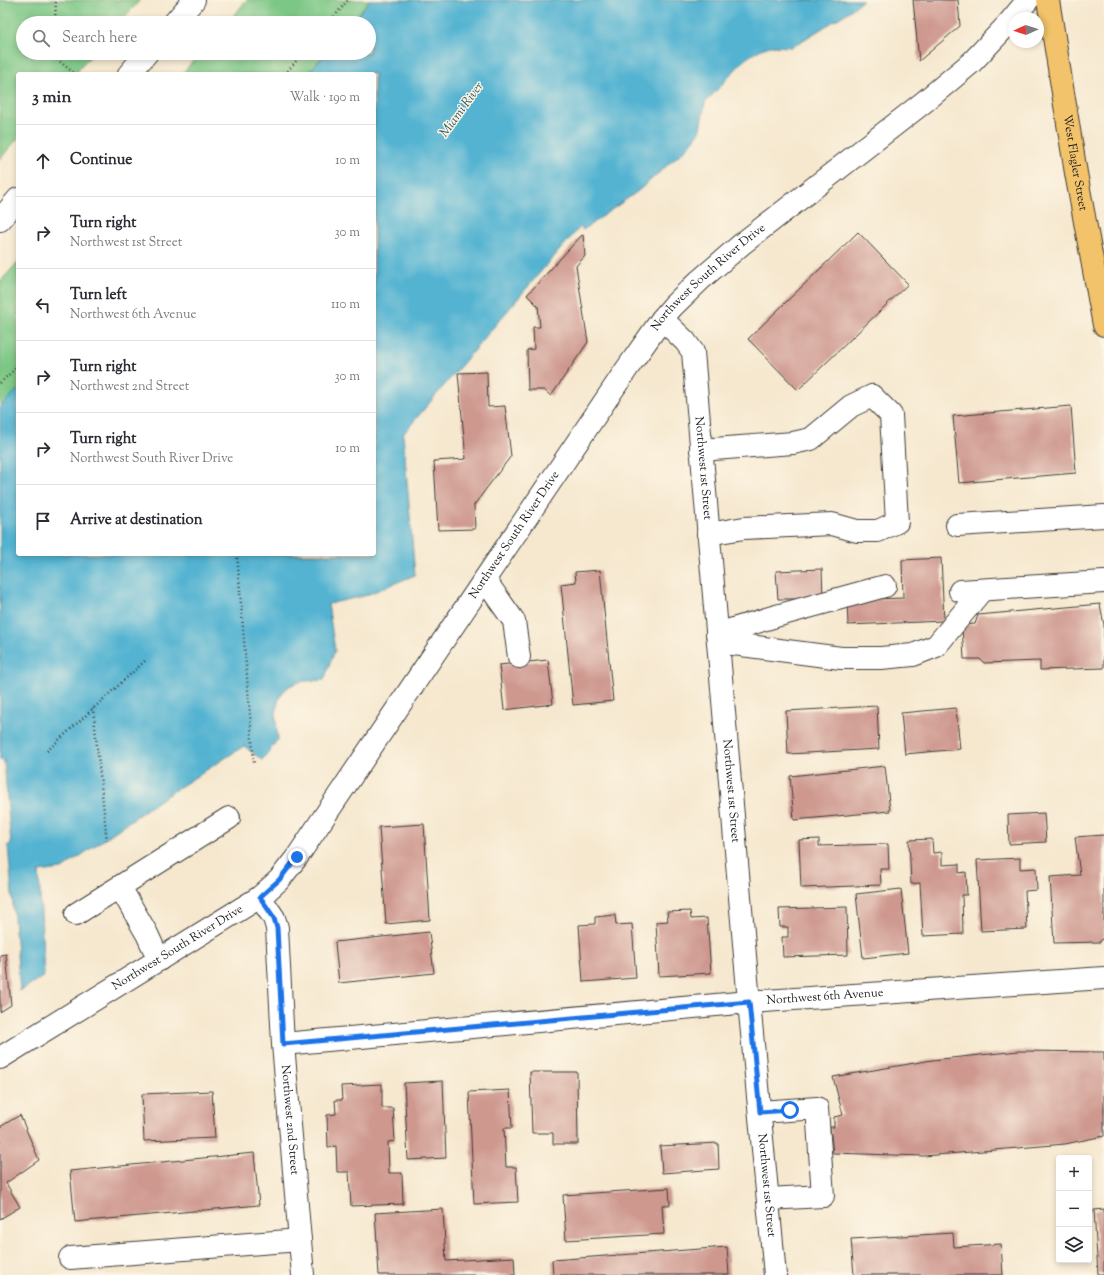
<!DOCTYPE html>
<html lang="en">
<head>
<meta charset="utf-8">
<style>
	body { margin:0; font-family:"Sorts Mill Goudy",serif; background:#f7f7f7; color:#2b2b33 }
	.controls { position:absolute; right:12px; bottom:12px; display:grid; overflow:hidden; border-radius:4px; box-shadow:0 2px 6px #0003 }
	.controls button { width:36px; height:36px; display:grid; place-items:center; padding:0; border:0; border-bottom:1px solid #e1e1e2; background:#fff; color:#2b2b33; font:20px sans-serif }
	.compass { position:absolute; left:1008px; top:12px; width:36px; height:36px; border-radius:50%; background:#fff; box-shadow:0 2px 6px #0003; rotate:267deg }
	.stop { position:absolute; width:12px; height:12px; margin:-9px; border:3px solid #1a73e8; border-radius:50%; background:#fff }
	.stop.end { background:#1a73e8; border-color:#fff; box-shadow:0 1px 4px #0008 }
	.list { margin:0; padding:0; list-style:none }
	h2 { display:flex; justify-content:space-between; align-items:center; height:52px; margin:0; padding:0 16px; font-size:17px }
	h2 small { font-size:13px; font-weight:400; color:#7c7c81 }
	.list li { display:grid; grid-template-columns:26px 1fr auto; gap:12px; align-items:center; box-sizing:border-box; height:72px; padding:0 16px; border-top:1px solid #e1e1e2 }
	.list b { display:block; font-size:15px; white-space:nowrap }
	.list p { margin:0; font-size:13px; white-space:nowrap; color:#7c7c81 }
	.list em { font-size:13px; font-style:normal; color:#7c7c81 }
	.icon { flex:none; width:22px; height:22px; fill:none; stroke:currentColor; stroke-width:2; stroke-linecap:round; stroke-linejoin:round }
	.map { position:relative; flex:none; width:1104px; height:1275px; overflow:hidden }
	.search { position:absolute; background:#fff; box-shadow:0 2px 6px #0003; left:16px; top:16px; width:360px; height:44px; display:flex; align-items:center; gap:10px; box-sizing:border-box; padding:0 14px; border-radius:22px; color:#7c7c81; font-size:15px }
	.panel { position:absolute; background:#fff; box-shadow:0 2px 6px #0003; left:16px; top:72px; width:360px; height:484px; border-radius:4px }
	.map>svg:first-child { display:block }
	.green { fill:#7bc785; stroke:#4c7250 }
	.water { fill:#52b3d1; stroke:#376876 }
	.building { fill:#ce988f }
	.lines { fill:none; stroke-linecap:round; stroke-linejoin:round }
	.minor-casing { stroke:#3d3b37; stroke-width:24 }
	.major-casing { stroke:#3d3b37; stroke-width:24 }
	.path { stroke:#3d3b37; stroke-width:2.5; stroke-dasharray:1 3; stroke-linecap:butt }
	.minor { stroke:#fff; stroke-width:22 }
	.major { stroke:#f2c36a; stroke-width:22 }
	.route { stroke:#1a73e8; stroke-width:5 }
	.labels { text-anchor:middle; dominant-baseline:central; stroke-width:3; stroke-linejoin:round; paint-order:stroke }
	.street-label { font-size:12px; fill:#1c1c1c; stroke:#fcf5e5 }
	.water-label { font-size:13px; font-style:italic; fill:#325864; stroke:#fcf5e5 }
</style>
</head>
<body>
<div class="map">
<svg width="1104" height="1275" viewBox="0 0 1104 1275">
	<rect width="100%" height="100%" fill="#fcf5e5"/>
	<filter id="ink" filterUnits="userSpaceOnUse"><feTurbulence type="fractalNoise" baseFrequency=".025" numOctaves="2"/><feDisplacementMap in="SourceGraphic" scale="8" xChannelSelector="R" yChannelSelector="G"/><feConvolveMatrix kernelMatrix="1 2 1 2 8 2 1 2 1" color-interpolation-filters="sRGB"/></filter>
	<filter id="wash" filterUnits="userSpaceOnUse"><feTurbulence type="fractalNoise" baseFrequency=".012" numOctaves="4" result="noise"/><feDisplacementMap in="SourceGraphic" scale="16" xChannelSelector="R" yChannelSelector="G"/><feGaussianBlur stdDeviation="0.9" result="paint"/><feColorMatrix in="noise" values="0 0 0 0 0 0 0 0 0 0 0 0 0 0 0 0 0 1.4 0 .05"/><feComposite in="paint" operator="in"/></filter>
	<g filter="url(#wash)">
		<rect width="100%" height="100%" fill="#f6e8cf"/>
		<g class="green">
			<path d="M 0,0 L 140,0 L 119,23 L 23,23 L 23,53 L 93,53 L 75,74 L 18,74 L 18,138 L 0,159 Z"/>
			<path d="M 247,0 L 370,0 L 351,23 L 227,23 Z"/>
			<path d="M 200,53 L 326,53 L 307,74 L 182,74 Z"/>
			<path d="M 18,262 L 18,389 L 0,408 L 0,282 Z"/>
		</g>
		<path class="water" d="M 370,0 L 863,0 L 847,13 L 792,47 L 770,46 L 761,49 L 745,59 L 705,103 L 699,133 L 687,148 L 638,191 L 583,230 L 580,227 L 543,269 L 403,434 L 415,575 L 364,596 L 328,604 L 335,650 L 324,680 C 316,681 304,680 296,683 C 272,692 275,718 278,739 L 262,760 L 244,746 L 158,801 L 62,869 L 39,872 L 44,976 L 20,991 L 8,845 L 11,844 L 4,761 L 0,760 L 0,407 L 18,389 L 18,554 L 374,554 L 374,74 L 307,74 L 326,53 L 369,53 L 369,23 L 351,23 Z"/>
		<g id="blocks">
			<g class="building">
				<path d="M 913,0 L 958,0 L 960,26 L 919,61 Z"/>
				<path d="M 858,232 L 908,284 L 798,390 L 748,339 Z"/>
				<path d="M 583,235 L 585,256 L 576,266 L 588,342 L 551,396 L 544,390 L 528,390 L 527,350 L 534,349 L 533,327 L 540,327 L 538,306 L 527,295 L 581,236 Z"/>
				<path d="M 487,372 L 488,407 L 505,406 L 511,456 L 474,505 L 475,529 L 438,530 L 434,461 L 466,459 L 458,373 Z"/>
				<path d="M 1071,406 L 1076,473 L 959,483 L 953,416 Z"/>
				<path d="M 941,558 L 944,621 L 848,625 L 847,600 L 903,598 L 902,560 Z"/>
				<path d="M 822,569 L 823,599 L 778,599 L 776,571 Z"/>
				<path d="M 600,570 L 613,701 L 573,705 L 561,584 L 576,582 L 575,572 Z"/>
				<path d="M 1100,604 L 1104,625 L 1104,668 L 1040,670 L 1040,661 L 984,663 L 980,659 L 964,659 L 962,625 L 975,624 L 978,615 Z"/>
				<path d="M 548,660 L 553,704 L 504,710 L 499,665 Z"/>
				<path d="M 877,706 L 879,749 L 788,754 L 786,711 Z"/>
				<path d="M 956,708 L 960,749 L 905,754 L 901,713 Z"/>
				<path d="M 885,766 L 890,811 L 794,820 L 790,776 Z"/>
				<path d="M 1044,813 L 1046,842 L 1009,844 L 1008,815 Z"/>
				<path d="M 424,824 L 430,920 L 386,924 L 379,827 Z"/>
				<path d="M 1104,835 L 1104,936 L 1100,942 L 1054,943 L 1050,877 L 1080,875 L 1075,837 Z"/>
				<path d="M 819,839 L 819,846 L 888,844 L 889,869 L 880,869 L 881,885 L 801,888 L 799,840 Z"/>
				<path d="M 932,839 L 933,853 L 942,852 L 942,865 L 959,864 L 959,873 L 966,872 L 967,895 L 962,895 L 963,934 L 923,936 L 920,883 L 911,884 L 909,840 Z"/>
				<path d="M 1020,858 L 1020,869 L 1036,868 L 1037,890 L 1025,891 L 1027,929 L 981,931 L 977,860 Z"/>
				<path d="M 901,889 L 908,953 L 863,958 L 856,894 Z"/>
				<path d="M 847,907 L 848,955 L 783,957 L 782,937 L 788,937 L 788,927 L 780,927 L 779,909 Z"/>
				<path d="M 690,911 L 691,919 L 707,918 L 711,973 L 659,976 L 656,922 L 668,921 L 667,912 Z"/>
				<path d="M 615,915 L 616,925 L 632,924 L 636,978 L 583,982 L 579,925 L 595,924 L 595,917 Z"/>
				<path d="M 429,932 L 434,973 L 339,983 L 335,942 Z"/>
				<path d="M 6,954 L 11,1005 L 0,1012 L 0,955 Z"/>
				<path d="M 1019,1051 L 1104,1052 L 1104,1136 L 1065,1144 L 924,1156 L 833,1153 L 830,1127 L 834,1127 L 834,1117 L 843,1115 L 833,1077 L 932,1060 Z"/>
				<path d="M 530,1072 L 577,1072 L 578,1144 L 553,1144 L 553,1133 L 532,1133 Z"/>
				<path d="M 443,1081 L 446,1158 L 408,1160 L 404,1083 Z"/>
				<path d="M 382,1084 L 382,1108 L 393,1108 L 395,1141 L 388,1142 L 389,1173 L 402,1173 L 403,1204 L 351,1206 L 349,1172 L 337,1172 L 336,1146 L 328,1147 L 327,1115 L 336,1114 L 335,1100 L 342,1100 L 341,1086 Z"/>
				<path d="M 510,1090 L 512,1128 L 504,1128 L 506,1167 L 516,1167 L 518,1202 L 474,1204 L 469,1092 Z"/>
				<path d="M 212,1091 L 215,1138 L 144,1141 L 142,1094 Z"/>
				<path d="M 20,1115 L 39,1160 L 6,1183 L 20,1207 L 0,1219 L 0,1127 Z"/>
				<path d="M 718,1143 L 719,1169 L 662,1173 L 660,1146 Z"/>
				<path d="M 254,1153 L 259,1205 L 75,1222 L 70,1171 Z"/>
				<path d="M 669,1188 L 670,1205 L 662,1205 L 664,1234 L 566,1240 L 563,1195 Z"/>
				<path d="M 443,1209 L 446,1261 L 514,1257 L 515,1275 L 379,1275 L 375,1213 Z"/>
				<path d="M 1104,1209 L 1104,1274 L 1098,1274 L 1094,1210 Z"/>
				<path d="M 953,1233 L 954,1247 L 1001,1244 L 1003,1275 L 854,1275 L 851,1239 Z"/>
				<path d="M 727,1247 L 729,1275 L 553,1275 L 552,1260 Z"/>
			</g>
		</g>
	</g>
	<g filter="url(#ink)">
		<use href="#blocks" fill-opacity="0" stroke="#3d3b37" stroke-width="1"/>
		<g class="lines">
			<g class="minor-casing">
				<g id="minor">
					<path d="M 174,23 L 194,0"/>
					<path d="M 129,74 L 147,53"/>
					<path d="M 0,220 L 18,199"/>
					<path id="s1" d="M 662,319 L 685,341 L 693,352 L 749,1002 L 775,1275"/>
					<path d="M 701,450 L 793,443 L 811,439 L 851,406 L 872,396 L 891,415 L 897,522 L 878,531 L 857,531 L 832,524 L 744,528 L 708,534"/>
					<path d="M 957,525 L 1104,516"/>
					<path d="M 485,580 L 514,621 L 519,657"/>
					<path d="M 960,591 L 1104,582"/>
					<path d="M 717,634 L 776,616 L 885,586"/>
					<path d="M 718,642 L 841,658 L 881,658 L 913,655 L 936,646 L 982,590"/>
					<path d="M 120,887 L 147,934 L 159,960"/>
					<path id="s2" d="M 260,897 L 274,918 L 277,928 L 283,1044 L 303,1275"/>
					<path d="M 76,914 L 229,818"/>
					<path id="s3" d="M 283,1044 L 749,1002 L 1104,978"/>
					<path id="s4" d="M 0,1058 L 260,897 L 279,880 L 297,857 L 626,370 L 662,319 L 673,306 L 700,280 L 743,243 L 924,102 L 972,62 L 1008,24 L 1028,0"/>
					<path d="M 760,1112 L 817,1108 L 823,1196 L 768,1199"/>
					<path d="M 70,1258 L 300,1240"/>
				</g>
			</g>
			<g class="major-casing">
				<g id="major">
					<path id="s5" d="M 1048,0 L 1076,173 L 1104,325"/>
				</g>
			</g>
			<g class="path">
				<path d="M 55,23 L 56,0"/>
				<path d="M 329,23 L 348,0"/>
				<path d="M 53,53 L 53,56 L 75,74"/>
				<path d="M 285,74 L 303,53"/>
				<path d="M 0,383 L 18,366"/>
				<path d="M 237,554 L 254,764"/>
				<path d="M 93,708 L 107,841"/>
				<path d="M 47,751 L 146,660"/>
			</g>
			<use href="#minor" class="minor"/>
			<use href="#major" class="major"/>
		</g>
	</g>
	<g class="lines" filter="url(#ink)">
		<path class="route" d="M 297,857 L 279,880 L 260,897 L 274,918 L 277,928 L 283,1044 L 749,1002 L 760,1112 L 790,1110"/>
	</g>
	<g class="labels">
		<g class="street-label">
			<text stroke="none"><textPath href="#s5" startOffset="165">West Flagler Street</textPath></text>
			<text stroke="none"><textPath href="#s4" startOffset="1073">Northwest South River Drive</textPath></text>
			<text stroke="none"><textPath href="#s1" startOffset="162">Northwest 1st Street</textPath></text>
			<text stroke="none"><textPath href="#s4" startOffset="749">Northwest South River Drive</textPath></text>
			<text stroke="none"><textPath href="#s1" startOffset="486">Northwest 1st Street</textPath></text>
			<text stroke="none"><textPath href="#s4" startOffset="209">Northwest South River Drive</textPath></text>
			<text stroke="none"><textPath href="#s3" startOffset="544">Northwest 6th Avenue</textPath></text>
			<text stroke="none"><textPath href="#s2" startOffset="228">Northwest 2nd Street</textPath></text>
			<text stroke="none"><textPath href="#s1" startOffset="882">Northwest 1st Street</textPath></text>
		</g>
		<g class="water-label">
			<text transform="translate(462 110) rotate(-54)">Miami River</text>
		</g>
	</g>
</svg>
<div class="controls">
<button>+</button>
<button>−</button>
<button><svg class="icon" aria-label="layers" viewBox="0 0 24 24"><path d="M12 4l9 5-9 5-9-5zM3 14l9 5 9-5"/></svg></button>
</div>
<svg class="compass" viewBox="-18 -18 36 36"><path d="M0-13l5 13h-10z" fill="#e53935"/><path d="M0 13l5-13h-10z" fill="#7c7c81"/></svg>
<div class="stop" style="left:790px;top:1110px"></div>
<div class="stop end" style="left:297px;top:857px"></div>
<div class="search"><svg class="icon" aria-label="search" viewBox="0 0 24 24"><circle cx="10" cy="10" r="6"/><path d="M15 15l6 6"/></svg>Search here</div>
<section class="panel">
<h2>3 min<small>Walk · 190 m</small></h2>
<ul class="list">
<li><svg class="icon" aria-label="ahead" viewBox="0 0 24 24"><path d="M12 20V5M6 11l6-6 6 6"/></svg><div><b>Continue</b></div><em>10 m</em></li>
<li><svg class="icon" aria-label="right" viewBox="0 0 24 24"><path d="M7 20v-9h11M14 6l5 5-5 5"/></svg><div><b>Turn right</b><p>Northwest 1st Street</p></div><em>30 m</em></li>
<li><svg class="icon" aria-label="left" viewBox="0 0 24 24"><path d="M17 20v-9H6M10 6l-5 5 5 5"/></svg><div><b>Turn left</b><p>Northwest 6th Avenue</p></div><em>110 m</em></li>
<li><svg class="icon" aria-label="right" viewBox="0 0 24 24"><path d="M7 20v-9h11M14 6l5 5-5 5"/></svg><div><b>Turn right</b><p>Northwest 2nd Street</p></div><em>30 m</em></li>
<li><svg class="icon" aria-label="right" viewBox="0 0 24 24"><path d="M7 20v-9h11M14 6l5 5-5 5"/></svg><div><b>Turn right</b><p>Northwest South River Drive</p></div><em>10 m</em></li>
<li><svg class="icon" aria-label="arrive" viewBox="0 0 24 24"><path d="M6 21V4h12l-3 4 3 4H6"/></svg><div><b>Arrive at destination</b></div></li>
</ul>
</section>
</div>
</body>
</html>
